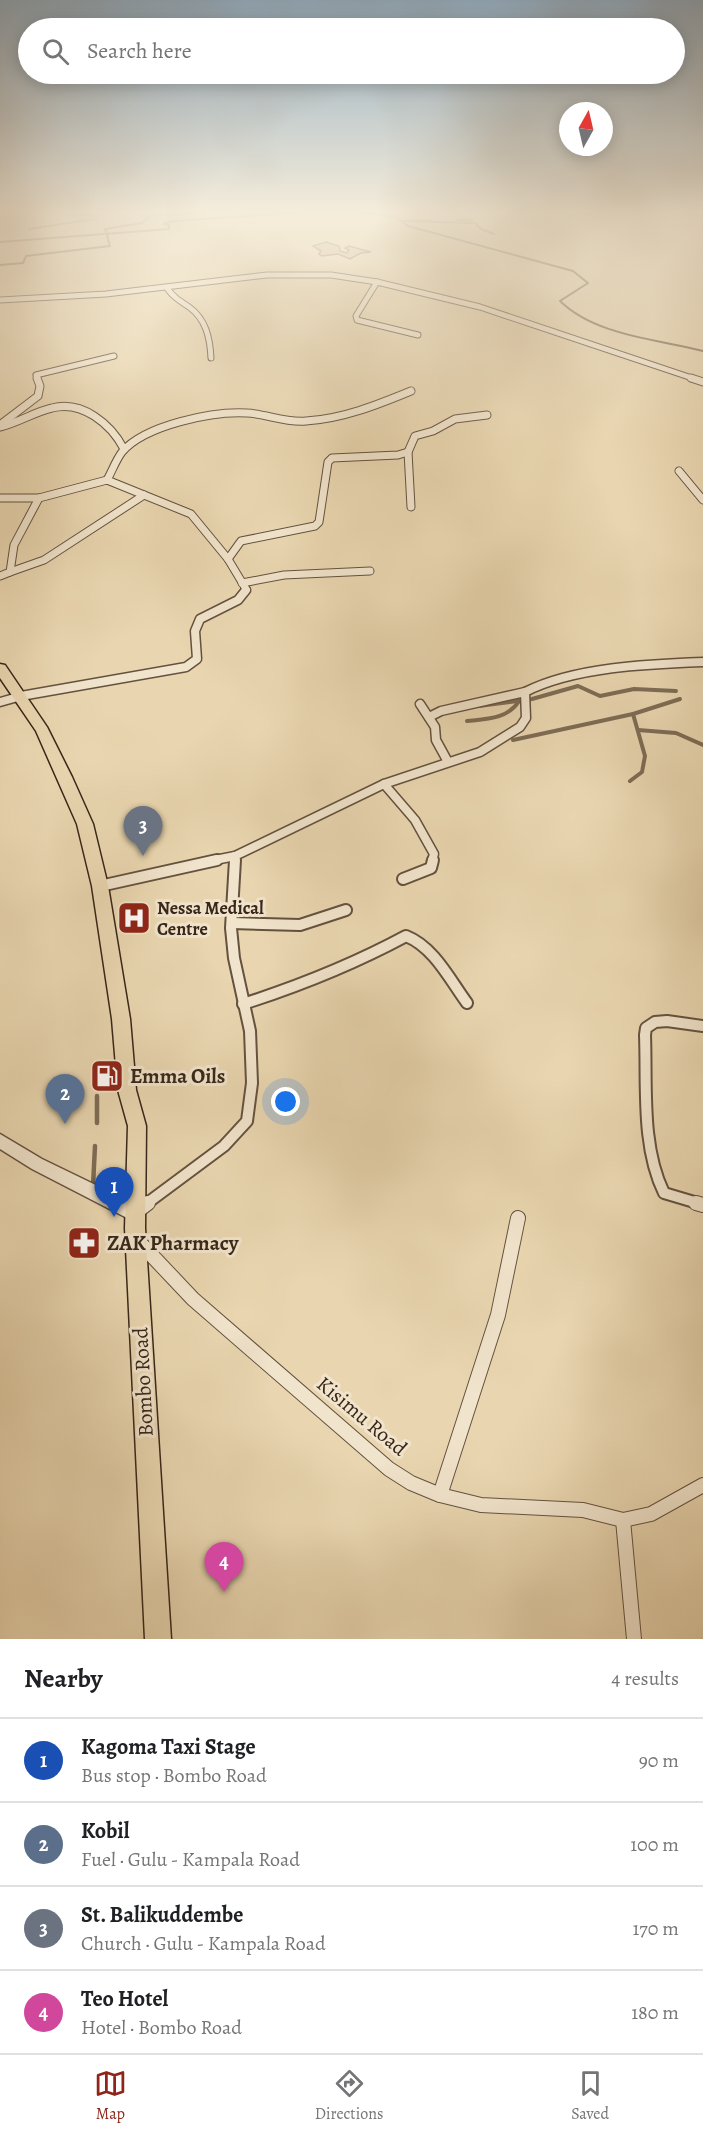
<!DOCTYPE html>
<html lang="en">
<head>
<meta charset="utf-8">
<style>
	body { margin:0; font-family:Alegreya,serif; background:#f2f2f2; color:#202124 }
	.compass { position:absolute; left:559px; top:102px; width:54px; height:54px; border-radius:50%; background:#fff; box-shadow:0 3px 15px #0003; rotate:8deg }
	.you { position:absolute; left:286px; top:1102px; width:21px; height:21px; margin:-15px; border:4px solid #fff; border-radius:50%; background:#1a73e8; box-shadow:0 0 0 9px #1a73e833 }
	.badge { display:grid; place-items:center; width:39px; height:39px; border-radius:50%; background:#8f2418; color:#fff; font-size:20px; font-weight:700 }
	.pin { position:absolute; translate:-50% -50px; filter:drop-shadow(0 2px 3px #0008) }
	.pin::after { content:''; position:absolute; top:32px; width:21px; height:18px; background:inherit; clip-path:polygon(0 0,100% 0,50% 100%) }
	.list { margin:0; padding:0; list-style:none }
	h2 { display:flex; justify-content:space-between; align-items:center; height:78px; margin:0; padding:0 24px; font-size:26px }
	h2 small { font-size:20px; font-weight:400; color:#757577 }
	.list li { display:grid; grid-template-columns:39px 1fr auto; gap:18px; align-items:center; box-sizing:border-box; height:84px; padding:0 24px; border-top:2px solid #e0e0e0 }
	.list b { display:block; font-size:22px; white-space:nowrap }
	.list p { margin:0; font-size:20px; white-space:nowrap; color:#757577 }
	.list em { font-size:20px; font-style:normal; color:#757577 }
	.icon { flex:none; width:33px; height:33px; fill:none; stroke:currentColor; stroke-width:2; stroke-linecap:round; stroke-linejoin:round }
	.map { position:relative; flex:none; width:703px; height:1639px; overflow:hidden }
	.search { position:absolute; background:#fff; box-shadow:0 3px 15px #0003; left:18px; right:18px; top:18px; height:66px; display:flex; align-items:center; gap:15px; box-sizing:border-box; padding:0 21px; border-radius:33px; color:#757577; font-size:22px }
	.sheet { height:414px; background:#fff }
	nav { display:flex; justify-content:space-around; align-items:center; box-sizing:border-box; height:84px; border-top:2px solid #e0e0e0; background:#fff; font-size:16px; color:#757577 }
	nav a { display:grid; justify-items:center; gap:3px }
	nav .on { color:#8f2418 }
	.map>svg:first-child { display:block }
	.green { fill:#cbb896; stroke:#816f58; stroke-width:1.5 }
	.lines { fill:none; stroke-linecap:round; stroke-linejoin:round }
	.stream-far2 { stroke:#7d6c55; stroke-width:2 }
	.stream-far1 { stroke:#7d6c55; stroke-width:4 }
	.stream { stroke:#7d6c55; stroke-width:4.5 }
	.minor-far4-casing { stroke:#64523f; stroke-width:7 }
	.minor-far3-casing { stroke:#64523f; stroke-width:9 }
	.minor-far2-casing { stroke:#64523f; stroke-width:11 }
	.minor-far1-casing { stroke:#64523f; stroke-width:14 }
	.minor-casing { stroke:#64523f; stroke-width:16 }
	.tertiary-casing { stroke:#64523f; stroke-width:3 }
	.primary-casing { stroke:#372619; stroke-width:3 }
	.minor-far4 { stroke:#f1e4cc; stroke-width:5 }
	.minor-far3 { stroke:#f1e4cc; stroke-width:7 }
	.minor-far2 { stroke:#f1e4cc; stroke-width:8 }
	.minor-far1 { stroke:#f1e4cc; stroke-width:10 }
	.minor { stroke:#f1e4cc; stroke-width:14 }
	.tertiary { fill:#f1e4cc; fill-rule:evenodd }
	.primary { fill:#e9d6b0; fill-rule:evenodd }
	.labels { text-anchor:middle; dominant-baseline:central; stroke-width:6; stroke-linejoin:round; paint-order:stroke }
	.poi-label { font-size:18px; font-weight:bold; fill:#372619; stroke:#f1e4cc; text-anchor:start }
	.near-poi-label { font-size:21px; font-weight:bold; fill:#372619; stroke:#f1e4cc; text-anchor:start }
	.near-street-label { font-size:21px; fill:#372619; stroke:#f1e4cc }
</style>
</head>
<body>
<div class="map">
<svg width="703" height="1639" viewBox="0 0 703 1639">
	<rect width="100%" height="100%" fill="#e9d6b0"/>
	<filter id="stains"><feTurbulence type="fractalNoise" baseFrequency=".00333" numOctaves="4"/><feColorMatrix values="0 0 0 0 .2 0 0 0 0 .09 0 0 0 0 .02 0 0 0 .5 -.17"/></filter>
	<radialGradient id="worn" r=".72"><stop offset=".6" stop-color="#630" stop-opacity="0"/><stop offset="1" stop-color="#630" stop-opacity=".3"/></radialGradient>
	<path class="green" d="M 326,242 L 339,246 L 340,251 L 347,253 L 349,250 L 345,248 L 349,246 L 371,252 L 361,253 L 350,259 L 338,254 L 322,256 L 319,254 L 321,251 L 313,246 Z"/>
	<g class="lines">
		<g class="stream-far2">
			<path d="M 351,211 L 395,217 L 408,226 L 573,271 L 588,283 L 560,301 C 596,336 657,339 703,351"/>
			<path d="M 462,211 L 469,212"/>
			<path d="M 389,214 L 454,211"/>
			<path d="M 456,220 L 473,220"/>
			<path d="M 404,221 L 475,223 L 481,229 L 494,234"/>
			<path d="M 408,221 L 431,220"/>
			<path d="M 29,229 L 95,219 L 97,216 L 69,214"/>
			<path d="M 108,236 L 105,229 L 142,223 L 150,216 L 204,212"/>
			<path d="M 0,242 L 169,229 L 169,225 L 163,224 L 174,221 L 322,211"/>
			<path d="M 0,265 L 23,263 L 26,256 L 110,246 L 107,236"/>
		</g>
		<g class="stream-far1">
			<path d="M 479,706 L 532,699 L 578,686 L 600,696 L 634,689 L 676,691"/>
			<path d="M 467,721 C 486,719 508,719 519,701"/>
			<path d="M 638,730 L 676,733 L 703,745"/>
			<path d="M 513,740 L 633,714 L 680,699"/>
			<path d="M 630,781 L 642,772 L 645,756 L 633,714"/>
		</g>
		<g class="stream">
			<path d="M 97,1096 L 97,1123"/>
			<path d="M 93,1186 L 95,1146"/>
		</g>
		<g class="minor-far4-casing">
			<g id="minor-far4">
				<path d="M 690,211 L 703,214"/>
				<path d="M 377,282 L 356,316 L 357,320 L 418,335"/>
				<path d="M 167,288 C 173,297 180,301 189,307 C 206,319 210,338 211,358"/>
				<path d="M 0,300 L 106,294 L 267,275 L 331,275 L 377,282 L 480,307 L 695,379"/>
				<path d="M 38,379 L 36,375 L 114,356"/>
			</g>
		</g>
		<g class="minor-far3-casing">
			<g id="minor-far3">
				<path d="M 691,378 L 703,382"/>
				<path d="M 0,425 L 38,396 L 40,386 L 37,378"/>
				<path d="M 0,427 C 18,423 34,412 52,408 C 82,400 111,424 124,449"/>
				<path d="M 408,452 L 411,507"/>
				<path d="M 679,471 L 703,500"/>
				<path d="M 107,480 C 112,471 116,460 122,452 C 145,425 213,411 247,413 C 267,414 285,423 306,421 C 342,419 377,405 411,391"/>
				<path d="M 107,480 L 191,514 L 228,559 L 246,589 L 245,592"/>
				<path d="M 0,498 L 39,498"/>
				<path d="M 228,559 L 241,541 L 315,526 L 319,522 L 328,462 L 332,458 L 398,455 L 408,452 L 415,436 L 433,431 L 455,419 L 487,415"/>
				<path d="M 10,572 L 44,560 L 144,495"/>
				<path d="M 0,576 L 10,572 L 14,545 L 39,498 L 107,480"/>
				<path d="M 242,583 L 284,575 L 370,571"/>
			</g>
		</g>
		<g class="minor-far2-casing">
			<g id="minor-far2">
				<path d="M 21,696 L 186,667 L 197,659 L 195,631 L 200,619 L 238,600 L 246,590"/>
				<path d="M 420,704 L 435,727 L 436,740 L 448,762"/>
				<path d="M 429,717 L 441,711 L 525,692"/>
				<path d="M 384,784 L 415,820 L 434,854 L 432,861"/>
				<path d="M 210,861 L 235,856 L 384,784 L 480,752 L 520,727 L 526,718 L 525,692 C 574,667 648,664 703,662"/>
				<path d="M 235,861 L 235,856"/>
			</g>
		</g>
		<g class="minor-far1-casing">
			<g id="minor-far1">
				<path d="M 403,879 L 431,868 L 433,860"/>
				<path d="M 100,886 L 217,860"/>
				<path d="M 232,923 L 300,925 L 346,910"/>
				<path d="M 243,1004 C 299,986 354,964 406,936 C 434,947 450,980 467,1003"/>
				<path d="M 146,1204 L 224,1146 L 247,1121 L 252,1083 L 250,1031 L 234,958 L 231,928 L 235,860"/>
				<path d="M 701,1204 L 664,1193 C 641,1146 647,1086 645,1035 L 646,1028 L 655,1022 L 667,1021 L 703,1026"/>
			</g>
		</g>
		<g class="minor-casing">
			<g id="minor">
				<path d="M 696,1203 L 703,1205"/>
				<path d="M 136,1212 L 148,1203"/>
				<path d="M 141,1244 L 193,1299 L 389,1469 L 411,1483 L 440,1495 L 481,1505 L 583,1510 L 623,1520"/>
				<path d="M 440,1495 L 498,1315 L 518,1218"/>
				<path d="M 634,1639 L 623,1520 L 651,1514 L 703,1485"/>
			</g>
		</g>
		<g class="tertiary-casing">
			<g id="tertiary">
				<path d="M 21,692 L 26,696 L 25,699 L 0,706 L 0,698 Z"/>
				<path d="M 0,1134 L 42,1159 L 141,1207 L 143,1213 L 141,1219 L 135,1221 L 129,1219 L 32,1169 L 0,1149 Z"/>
			</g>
		</g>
		<g class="primary-casing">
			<path id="primary" d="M 0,664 L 5,665 L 47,727 L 72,777 L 93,824 L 108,886 L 130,1019 L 136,1090 L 146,1126 L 145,1228 L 171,1639 L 145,1639 L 125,1228 L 128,1126 L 118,1090 L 112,1019 L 92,886 L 77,824 L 36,731 L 0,678 Z"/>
		</g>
		<use href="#minor-far4" class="minor-far4"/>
		<use href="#minor-far3" class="minor-far3"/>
		<use href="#minor-far2" class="minor-far2"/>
		<use href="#minor-far1" class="minor-far1"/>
		<use href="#minor" class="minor"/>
		<use href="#tertiary" class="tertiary"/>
		<use href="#primary" class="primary"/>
	</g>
	<linearGradient id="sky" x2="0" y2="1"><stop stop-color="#90aabd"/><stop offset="0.48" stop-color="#f5eddb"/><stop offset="1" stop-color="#f5eddb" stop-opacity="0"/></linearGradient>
	<rect width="703" height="441" fill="url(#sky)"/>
	<defs>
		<g id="hospital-square" transform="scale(1.725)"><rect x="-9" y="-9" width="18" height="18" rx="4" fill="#8f2418" stroke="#f1e4cc"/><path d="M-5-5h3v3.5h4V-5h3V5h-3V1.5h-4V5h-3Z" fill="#fff"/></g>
		<g id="fuel-square" transform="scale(1.725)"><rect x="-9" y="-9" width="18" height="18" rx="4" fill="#8f2418" stroke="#f1e4cc"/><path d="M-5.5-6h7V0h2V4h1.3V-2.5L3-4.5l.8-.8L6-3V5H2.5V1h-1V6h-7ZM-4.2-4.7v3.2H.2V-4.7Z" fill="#fff"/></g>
		<g id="pharmacy-square" transform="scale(1.725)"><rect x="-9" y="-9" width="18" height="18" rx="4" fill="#8f2418" stroke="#f1e4cc"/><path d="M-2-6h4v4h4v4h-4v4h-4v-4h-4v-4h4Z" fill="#fff"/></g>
	</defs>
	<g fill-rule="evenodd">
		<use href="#hospital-square" x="134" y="918"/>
		<use href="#fuel-square" x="107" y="1076"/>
		<use href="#pharmacy-square" x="84" y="1243"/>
	</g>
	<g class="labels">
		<g class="poi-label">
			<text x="157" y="908">Nessa Medical<tspan x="157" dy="21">Centre</tspan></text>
		</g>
		<g class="near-poi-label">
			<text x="130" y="1076">Emma Oils</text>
			<text x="107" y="1243">ZAK Pharmacy</text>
		</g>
		<g class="near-street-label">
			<text transform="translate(143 1382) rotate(-93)">Bombo Road</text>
			<text transform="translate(362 1416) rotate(40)">Kisimu Road</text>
		</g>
	</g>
	<rect width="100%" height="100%" filter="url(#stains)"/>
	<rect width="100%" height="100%" fill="url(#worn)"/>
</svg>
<svg class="compass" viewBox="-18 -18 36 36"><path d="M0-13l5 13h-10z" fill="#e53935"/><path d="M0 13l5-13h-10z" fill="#757577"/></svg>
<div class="you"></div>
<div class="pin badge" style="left:114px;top:1217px;background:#1a4fb4">1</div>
<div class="pin badge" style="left:65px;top:1124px;background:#5c6f8a">2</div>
<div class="pin badge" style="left:143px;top:856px;background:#6b7280">3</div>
<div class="pin badge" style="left:224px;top:1592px;background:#d1479c">4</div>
<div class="search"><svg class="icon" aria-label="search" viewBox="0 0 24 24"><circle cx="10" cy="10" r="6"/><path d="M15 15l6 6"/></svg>Search here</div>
</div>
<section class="sheet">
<h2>Nearby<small>4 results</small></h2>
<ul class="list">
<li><span class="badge" style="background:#1a4fb4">1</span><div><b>Kagoma Taxi Stage</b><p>Bus stop · Bombo Road</p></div><em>90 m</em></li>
<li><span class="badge" style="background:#5c6f8a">2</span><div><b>Kobil</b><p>Fuel · Gulu - Kampala Road</p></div><em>100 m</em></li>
<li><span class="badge" style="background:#6b7280">3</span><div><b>St. Balikuddembe</b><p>Church · Gulu - Kampala Road</p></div><em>170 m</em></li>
<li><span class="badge" style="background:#d1479c">4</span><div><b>Teo Hotel</b><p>Hotel · Bombo Road</p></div><em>180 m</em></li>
</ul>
</section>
<nav>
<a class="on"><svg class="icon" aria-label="map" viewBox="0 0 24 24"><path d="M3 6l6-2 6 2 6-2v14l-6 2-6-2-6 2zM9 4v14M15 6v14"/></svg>Map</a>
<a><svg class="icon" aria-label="directions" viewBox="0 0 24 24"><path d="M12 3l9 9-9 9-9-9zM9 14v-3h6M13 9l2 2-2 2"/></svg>Directions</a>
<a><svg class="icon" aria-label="saved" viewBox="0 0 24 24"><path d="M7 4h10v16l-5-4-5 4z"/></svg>Saved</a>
</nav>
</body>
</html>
